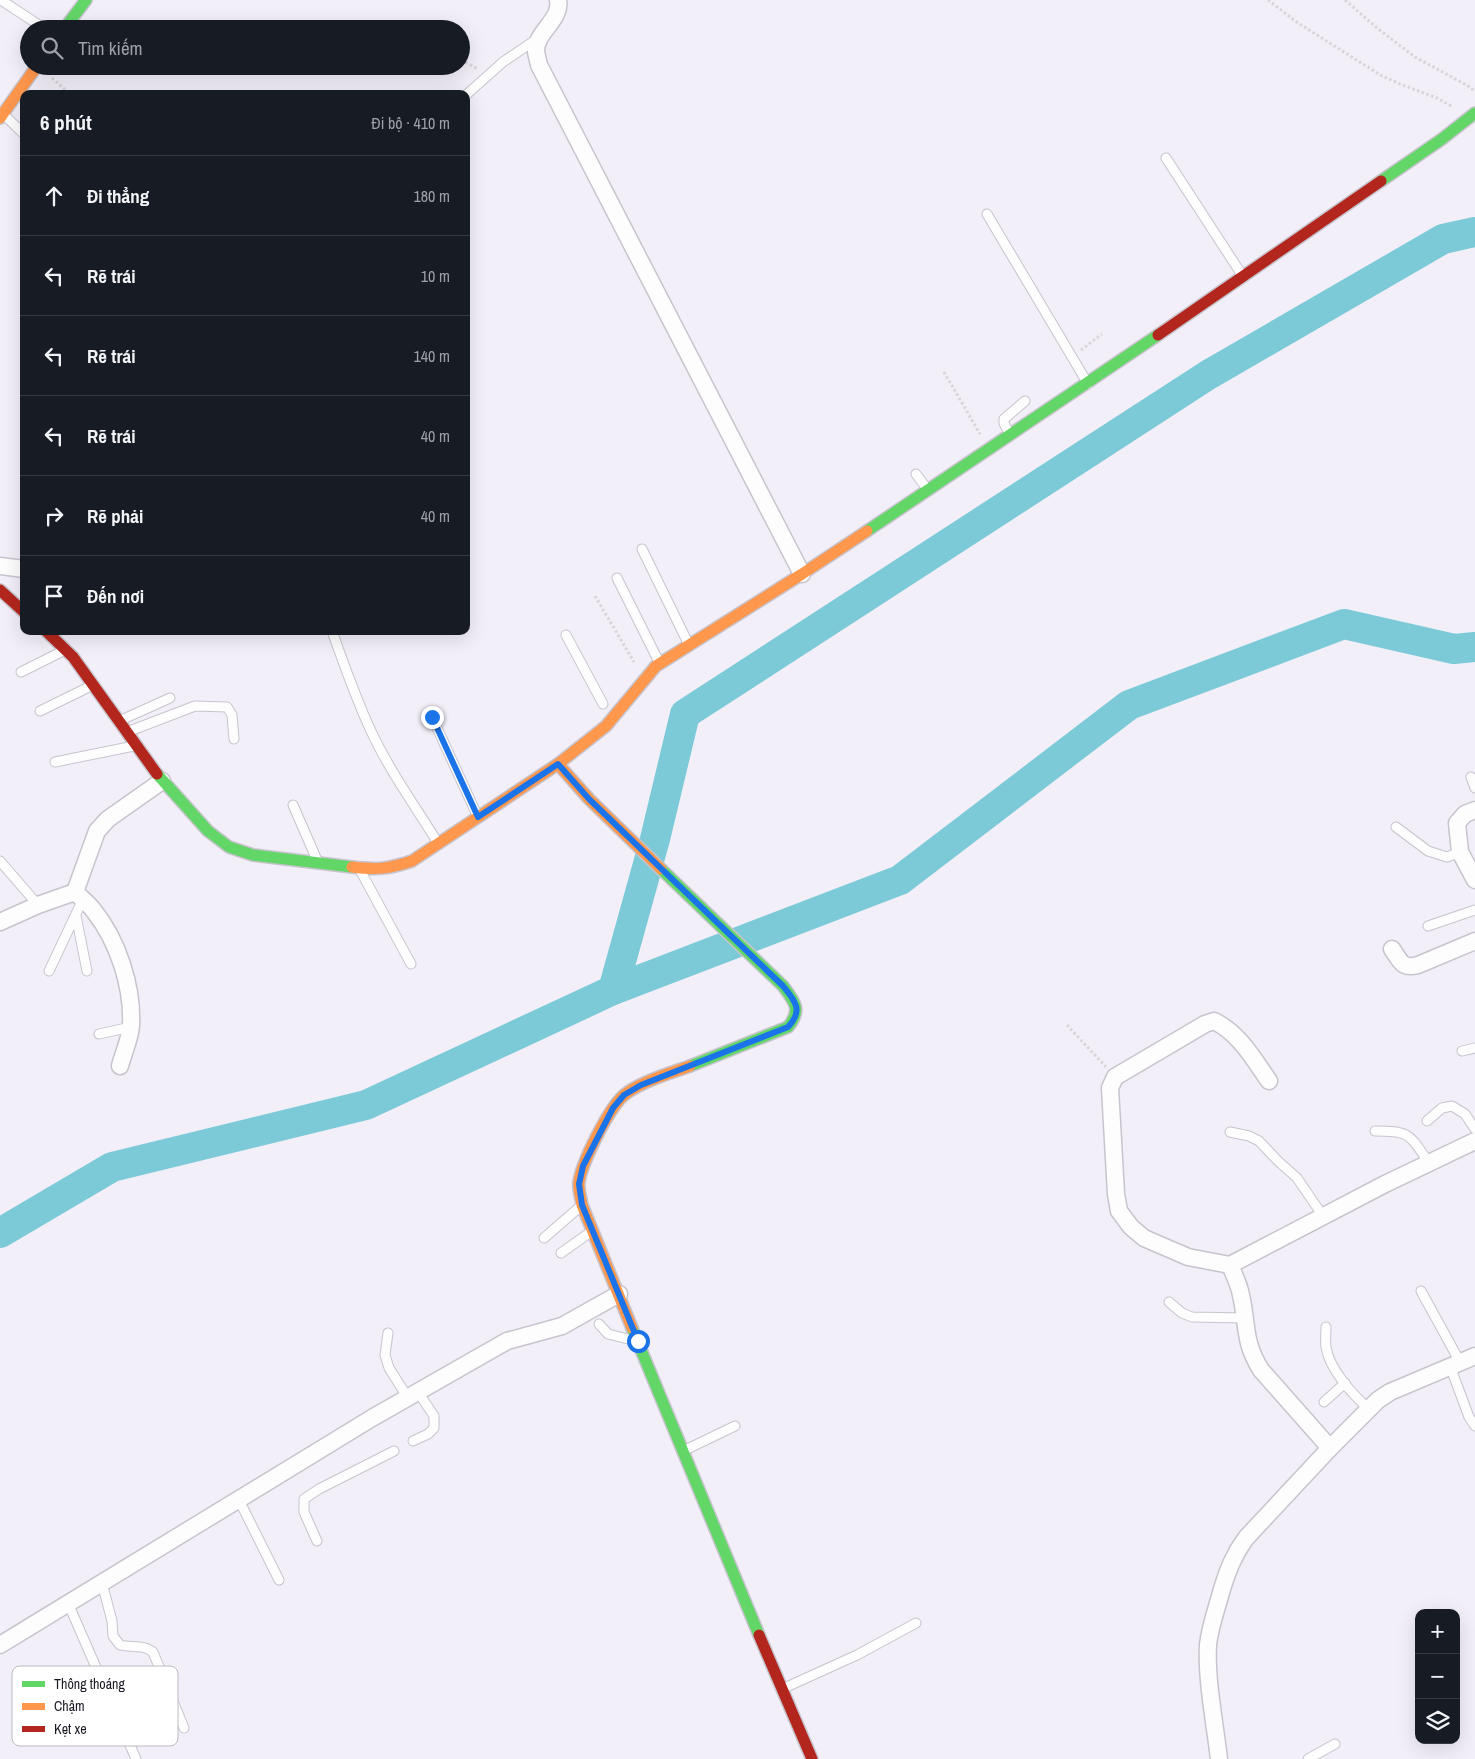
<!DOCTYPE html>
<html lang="vi">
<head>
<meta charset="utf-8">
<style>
	body { margin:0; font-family:"Archivo Narrow",sans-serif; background:#242831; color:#f1f3f6 }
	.controls { position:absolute; right:15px; bottom:15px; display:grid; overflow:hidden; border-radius:10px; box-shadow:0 5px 20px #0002 }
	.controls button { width:45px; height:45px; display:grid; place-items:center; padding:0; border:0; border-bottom:1px solid #363941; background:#171b24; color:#f1f3f6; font:25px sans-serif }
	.stop { position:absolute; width:15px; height:15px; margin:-11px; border:4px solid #1a73e8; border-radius:50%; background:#fff }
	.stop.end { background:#1a73e8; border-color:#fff; box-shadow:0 1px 5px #0008 }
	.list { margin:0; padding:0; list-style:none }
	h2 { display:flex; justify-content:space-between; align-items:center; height:65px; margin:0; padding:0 20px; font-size:21px }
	h2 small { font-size:16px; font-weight:400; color:#9ea1a6 }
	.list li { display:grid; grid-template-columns:32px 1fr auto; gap:15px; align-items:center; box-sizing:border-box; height:80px; padding:0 20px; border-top:1px solid #363941 }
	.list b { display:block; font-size:19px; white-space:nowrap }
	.list em { font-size:16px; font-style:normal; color:#9ea1a6 }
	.icon { flex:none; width:28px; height:28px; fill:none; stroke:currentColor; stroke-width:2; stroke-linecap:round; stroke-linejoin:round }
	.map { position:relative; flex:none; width:1475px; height:1759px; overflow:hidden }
	.search { position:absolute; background:#171b24; box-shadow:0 5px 20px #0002; left:20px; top:20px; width:450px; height:55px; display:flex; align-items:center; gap:12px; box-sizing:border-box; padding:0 18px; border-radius:28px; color:#9ea1a6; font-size:19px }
	.panel { position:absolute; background:#171b24; box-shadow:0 5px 20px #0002; left:20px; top:90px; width:450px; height:545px; border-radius:10px }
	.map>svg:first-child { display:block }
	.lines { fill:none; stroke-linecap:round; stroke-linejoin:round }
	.river { stroke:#7ccad7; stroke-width:30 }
	.lane-casing { stroke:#c7c4cd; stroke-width:11 }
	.street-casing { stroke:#c7c4cd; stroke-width:19 }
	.fast-casing { stroke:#c7c4cd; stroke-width:14 }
	.slow-casing { stroke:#c7c4cd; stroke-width:14 }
	.jam-casing { stroke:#c7c4cd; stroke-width:14 }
	.path { stroke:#d7d6d9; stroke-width:3; stroke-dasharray:2.5 2.5; stroke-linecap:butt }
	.lane { stroke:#fdfdfe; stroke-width:9 }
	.street { stroke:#fdfdfe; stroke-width:16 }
	.fast { stroke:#63d668; stroke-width:11 }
	.slow { stroke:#ff974d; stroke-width:11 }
	.jam { stroke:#b3261e; stroke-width:11 }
	.route { stroke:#1a73e8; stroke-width:6 }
	.key { fill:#fff; stroke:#bbbabd; stroke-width:1 }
	.key-label { font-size:14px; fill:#1c1823 }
</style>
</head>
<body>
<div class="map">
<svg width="1475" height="1759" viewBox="0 0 1475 1759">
	<rect width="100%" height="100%" fill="#f2eff9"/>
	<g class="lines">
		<g class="river">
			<path d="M 613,990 L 900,880 L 1129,705 L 1344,624 L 1454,649 L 1475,647"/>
			<path d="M 0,1233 L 112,1167 L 366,1105 L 613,990 L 655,839 L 685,714 L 1208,375 L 1443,239 L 1475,232"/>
		</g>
		<g class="lane-casing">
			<g id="lane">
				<path d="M 1,0 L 45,29"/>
				<path d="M 466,95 L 503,62 L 537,39"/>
				<path d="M 3,114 L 24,134"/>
				<path d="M 1166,158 L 1242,275"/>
				<path d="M 987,214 L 1088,384"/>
				<path d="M 1010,435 L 1004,423 L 1004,419 L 1025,401"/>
				<path d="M 916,474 L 928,490"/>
				<path d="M 642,549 L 688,643"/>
				<path d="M 617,578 L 659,662"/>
				<path d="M 332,631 C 344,665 356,699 371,731 C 389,770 415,806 438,843"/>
				<path d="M 566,635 L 603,704"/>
				<path d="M 21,672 L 65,650"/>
				<path d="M 40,711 L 93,685"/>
				<path d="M 432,717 L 478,817"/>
				<path d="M 119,721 L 170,698"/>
				<path d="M 127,732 L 195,706 L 227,707 L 232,715 L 234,739"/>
				<path d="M 55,762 L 134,746"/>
				<path d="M 1471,777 L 1475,788"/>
				<path d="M 293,805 L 317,860"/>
				<path d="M 1396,827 L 1428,851 L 1447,857 L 1460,852"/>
				<path d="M 0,861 L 38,905"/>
				<path d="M 360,870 L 411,964"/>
				<path d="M 76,916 L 87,971"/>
				<path d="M 1428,926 L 1475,910"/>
				<path d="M 49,971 L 83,899"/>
				<path d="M 99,1034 L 131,1027"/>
				<path d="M 1462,1051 L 1475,1048"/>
				<path d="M 1427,1121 L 1442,1108 L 1452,1106 L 1465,1114 L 1475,1129"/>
				<path d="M 1375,1131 C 1411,1131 1409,1134 1429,1163"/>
				<path d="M 1230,1132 L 1249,1136 L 1259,1141 L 1278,1161 L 1297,1178 L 1323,1216"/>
				<path d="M 544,1238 L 582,1205"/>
				<path d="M 561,1253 L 592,1231"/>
				<path d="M 1421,1291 L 1460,1362"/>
				<path d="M 1169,1302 L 1182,1313 L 1192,1317 L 1244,1318"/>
				<path d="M 599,1324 L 608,1334 L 636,1341"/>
				<path d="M 1326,1327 C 1326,1334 1325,1341 1326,1347 C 1329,1369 1353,1395 1369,1409"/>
				<path d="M 388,1333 L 385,1355 L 389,1368 L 408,1398"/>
				<path d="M 1450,1366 L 1469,1417 L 1475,1426"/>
				<path d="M 1324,1402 L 1345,1383"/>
				<path d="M 413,1441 L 428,1434 L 434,1428 L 434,1416 L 418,1392"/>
				<path d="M 683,1451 L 735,1426"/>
				<path d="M 239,1500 L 279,1580"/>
				<path d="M 317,1541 L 304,1512 L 304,1499 L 319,1489 L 394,1451"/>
				<path d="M 102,1583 L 112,1621 L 113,1636 L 120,1645 C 132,1648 143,1644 153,1652 L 184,1728"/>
				<path d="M 68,1603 L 136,1759"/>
				<path d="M 782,1689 L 857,1655 L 916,1623"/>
				<path d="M 1308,1759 L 1335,1744"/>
			</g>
		</g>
		<g class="street-casing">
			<g id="street">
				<path d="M 558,0 C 562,20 535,32 536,52 C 537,56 538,61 539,65 L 802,574"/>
				<path d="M 0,566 L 24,569"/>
				<path d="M 1475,810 L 1465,814 L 1457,823 L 1460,852 L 1475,880"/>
				<path d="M 75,892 C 81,898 89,904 94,911 C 118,941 133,987 131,1026 C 130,1039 123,1054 120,1066"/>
				<path d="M 75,892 L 97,831 L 108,819 L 162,781"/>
				<path d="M 0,922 L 38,905 L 75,892"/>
				<path d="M 1392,949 C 1401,962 1402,969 1418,965 L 1475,941"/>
				<path d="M 1269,1081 C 1253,1058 1239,1033 1214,1021 L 1205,1024 L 1115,1077 L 1110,1088 L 1116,1194 L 1119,1211 L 1131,1227 L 1144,1238 L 1188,1257 L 1230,1265 L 1385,1184 L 1475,1141"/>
				<path d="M 1230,1265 C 1234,1275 1239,1284 1241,1295 C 1248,1326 1243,1341 1261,1370 L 1330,1448"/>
				<path d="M 0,1645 L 372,1418 L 507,1341 L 562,1326 L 619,1294"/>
				<path d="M 1219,1759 C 1215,1724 1206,1679 1208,1645 C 1210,1626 1217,1608 1222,1589 C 1228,1570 1234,1554 1246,1538 L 1330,1448 L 1378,1400 L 1390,1392 L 1475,1356"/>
			</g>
		</g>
		<g class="fast-casing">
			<g id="fast">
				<path d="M 64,29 L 86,0"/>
				<path d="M 1381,181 L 1442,139 L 1475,113"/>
				<path d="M 867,531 L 1158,335"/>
				<path d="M 157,774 L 208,831 L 229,847 L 253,855 L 352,867"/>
				<path d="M 661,869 L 783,986 C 795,1002 802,1010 788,1027 L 690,1066"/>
				<path d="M 632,1328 L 759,1635"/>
			</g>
		</g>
		<g class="slow-casing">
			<g id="slow">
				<path d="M 0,118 L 37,66"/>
				<path d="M 558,764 L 606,726 L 656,666 L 802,574 L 867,531"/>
				<path d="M 352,867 C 377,870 388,869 412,861 L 558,764 L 589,799 L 661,869"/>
				<path d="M 632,1328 L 582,1205 C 581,1198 578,1189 579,1182 C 582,1162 608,1110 623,1096 C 639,1082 671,1073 690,1066"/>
			</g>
		</g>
		<g class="jam-casing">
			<g id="jam">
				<path d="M 1158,335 L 1381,181"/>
				<path d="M 0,590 L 24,612"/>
				<path d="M 46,631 L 73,657 L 157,774"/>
				<path d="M 759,1635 L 812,1759"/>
			</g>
		</g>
		<g class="path">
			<path d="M 1268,0 L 1298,23 L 1382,76 L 1400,84 L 1437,98 L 1453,107"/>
			<path d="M 1345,0 L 1377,28 L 1415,57 L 1470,87 L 1475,92"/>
			<path d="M 461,60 L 478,69"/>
			<path d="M 52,78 L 70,94"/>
			<path d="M 1081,350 L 1102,334"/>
			<path d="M 944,372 L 980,434"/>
			<path d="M 595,596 L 634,662"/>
			<path d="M 1067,1025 L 1106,1067"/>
		</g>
		<use href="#lane" class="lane"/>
		<use href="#street" class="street"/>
		<use href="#fast" class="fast"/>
		<use href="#slow" class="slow"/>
		<use href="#jam" class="jam"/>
	</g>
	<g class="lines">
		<path class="route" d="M 432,717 L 478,817 L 558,764 L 589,799 L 783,986 C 795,1001 804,1010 788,1027 L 641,1085 L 624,1095 L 613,1108 L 583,1166 L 579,1184 L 582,1205 L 638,1341"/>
	</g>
	<rect x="12" y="1666" width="166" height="80" rx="8" class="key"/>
	<rect x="22" y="1681" width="23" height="6" fill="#63d668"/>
	<rect x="22" y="1703" width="23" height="7" fill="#ff974d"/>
	<rect x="22" y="1726" width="23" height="6" fill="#b3261e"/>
	<g class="key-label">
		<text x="54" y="1689">Thông thoáng</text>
		<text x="54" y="1711">Chậm</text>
		<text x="54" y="1734">Kẹt xe</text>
	</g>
</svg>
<div class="controls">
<button>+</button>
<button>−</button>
<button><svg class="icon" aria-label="layers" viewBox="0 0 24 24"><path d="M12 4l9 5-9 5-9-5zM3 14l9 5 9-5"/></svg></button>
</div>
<div class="stop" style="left:638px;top:1341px"></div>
<div class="stop end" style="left:432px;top:717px"></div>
<div class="search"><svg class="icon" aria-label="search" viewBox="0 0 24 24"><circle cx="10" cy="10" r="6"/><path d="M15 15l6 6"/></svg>Tìm kiếm</div>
<section class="panel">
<h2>6 phút<small>Đi bộ · 410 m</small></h2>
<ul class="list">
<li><svg class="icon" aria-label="ahead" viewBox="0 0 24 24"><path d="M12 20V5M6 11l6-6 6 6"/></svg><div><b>Đi thẳng</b></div><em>180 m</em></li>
<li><svg class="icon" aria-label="left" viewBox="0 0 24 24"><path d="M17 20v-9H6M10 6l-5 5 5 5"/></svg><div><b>Rẽ trái</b></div><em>10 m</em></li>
<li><svg class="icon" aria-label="left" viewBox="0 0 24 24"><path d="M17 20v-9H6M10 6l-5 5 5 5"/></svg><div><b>Rẽ trái</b></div><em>140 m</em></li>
<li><svg class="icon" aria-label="left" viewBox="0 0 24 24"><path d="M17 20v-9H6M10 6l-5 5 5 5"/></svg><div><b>Rẽ trái</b></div><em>40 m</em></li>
<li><svg class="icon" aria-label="right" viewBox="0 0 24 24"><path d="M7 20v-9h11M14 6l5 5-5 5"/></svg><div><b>Rẽ phải</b></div><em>40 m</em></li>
<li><svg class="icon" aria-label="arrive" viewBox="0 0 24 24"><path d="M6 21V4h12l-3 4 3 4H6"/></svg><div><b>Đến nơi</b></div></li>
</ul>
</section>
</div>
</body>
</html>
